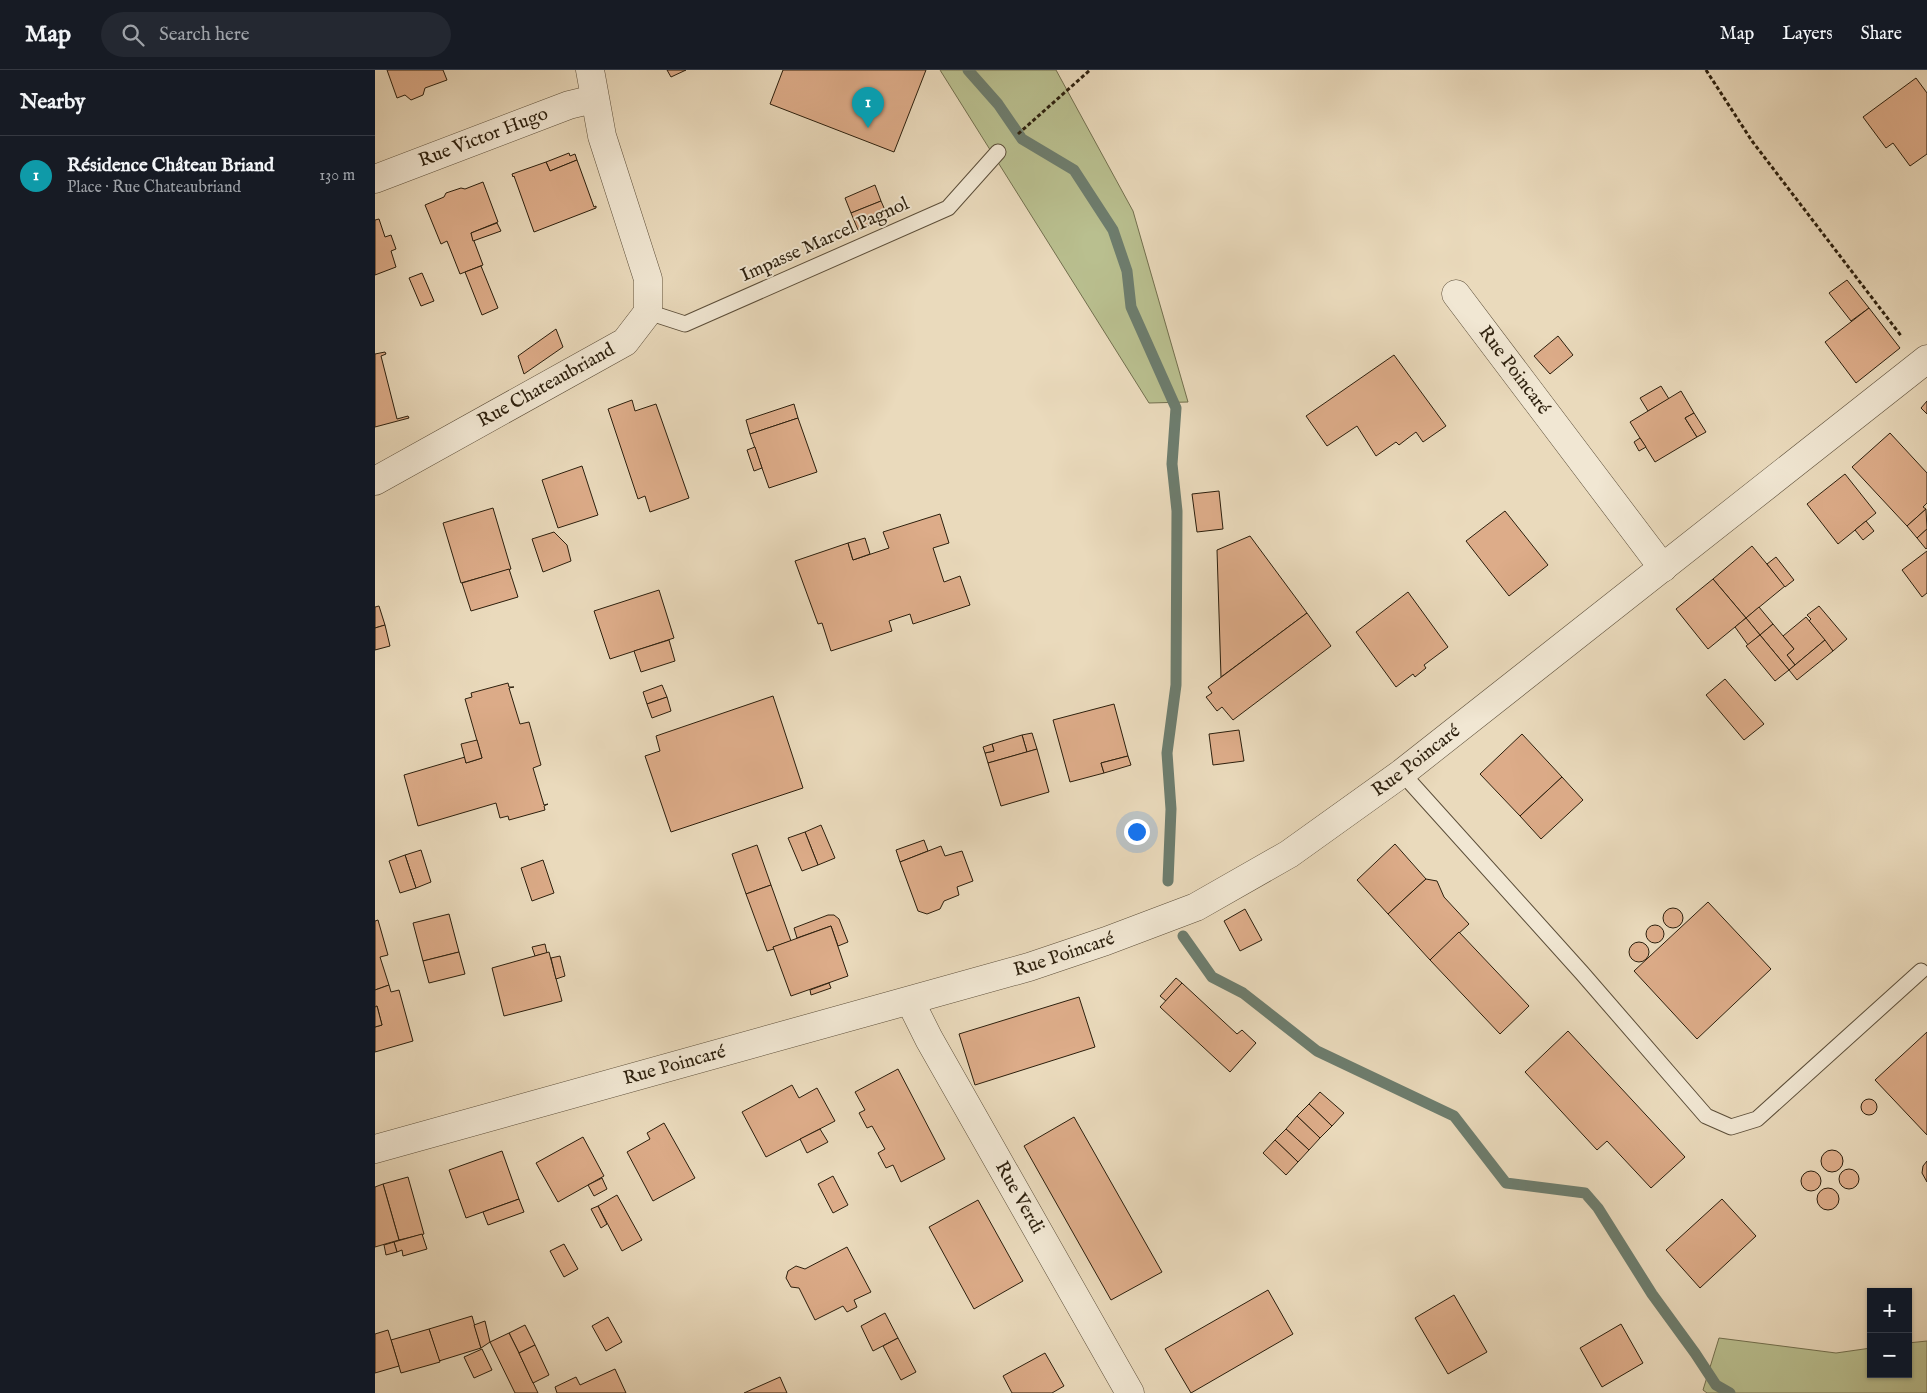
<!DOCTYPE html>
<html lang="en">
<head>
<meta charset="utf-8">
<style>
	body { margin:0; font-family:"IM FELL English",serif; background:#242831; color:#f1f3f6 }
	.controls { position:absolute; right:15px; bottom:15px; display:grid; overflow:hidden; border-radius:0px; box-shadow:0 1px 4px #0004 }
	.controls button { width:45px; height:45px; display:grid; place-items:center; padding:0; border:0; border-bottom:1px solid #363941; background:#171b24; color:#f1f3f6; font:25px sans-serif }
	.you { position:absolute; left:761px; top:761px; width:18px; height:18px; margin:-12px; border:4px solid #fff; border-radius:50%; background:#1a73e8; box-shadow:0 0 0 8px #1a73e833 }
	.badge { display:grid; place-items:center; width:32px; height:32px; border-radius:50%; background:#1a73e8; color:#fff; font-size:16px; font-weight:700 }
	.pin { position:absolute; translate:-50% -41px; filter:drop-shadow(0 1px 2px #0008) }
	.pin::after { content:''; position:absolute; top:26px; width:18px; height:15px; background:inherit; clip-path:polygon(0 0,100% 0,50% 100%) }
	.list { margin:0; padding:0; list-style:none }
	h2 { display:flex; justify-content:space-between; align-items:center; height:65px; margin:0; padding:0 20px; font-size:21px }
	h2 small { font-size:16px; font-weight:400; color:#9ea1a6 }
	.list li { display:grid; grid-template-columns:32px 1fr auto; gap:15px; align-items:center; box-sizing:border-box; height:80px; padding:0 20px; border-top:1px solid #363941 }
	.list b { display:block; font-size:19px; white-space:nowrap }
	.list p { margin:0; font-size:16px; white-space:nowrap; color:#9ea1a6 }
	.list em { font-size:16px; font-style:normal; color:#9ea1a6 }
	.icon { flex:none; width:28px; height:28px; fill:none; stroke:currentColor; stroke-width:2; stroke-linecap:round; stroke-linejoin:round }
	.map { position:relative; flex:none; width:1552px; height:1323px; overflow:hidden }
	header { display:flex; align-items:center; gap:30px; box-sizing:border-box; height:70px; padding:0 25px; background:#171b24; border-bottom:1px solid #363941 }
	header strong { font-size:24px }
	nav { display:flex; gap:28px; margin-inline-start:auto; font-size:18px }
	.search { width:350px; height:45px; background:#242831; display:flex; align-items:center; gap:12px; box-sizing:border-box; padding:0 18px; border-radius:28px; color:#9ea1a6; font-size:19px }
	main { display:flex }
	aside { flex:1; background:#171b24 }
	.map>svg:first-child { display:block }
	.green { fill:#b9bf8f; stroke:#726f4e }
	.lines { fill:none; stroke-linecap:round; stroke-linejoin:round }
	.stream { stroke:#6d7d6e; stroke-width:11 }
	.building { fill:#ddac89; stroke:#2c1f0d }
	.service-casing { stroke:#5c4e39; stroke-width:17 }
	.minor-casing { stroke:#5c4e39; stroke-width:29 }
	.path { stroke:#2c1f0d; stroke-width:3; stroke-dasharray:4 2.5; stroke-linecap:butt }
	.service { stroke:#f1e7d3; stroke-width:15 }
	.minor { stroke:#f1e7d3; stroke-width:28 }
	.labels { text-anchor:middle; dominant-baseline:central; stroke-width:4; stroke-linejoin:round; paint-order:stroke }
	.street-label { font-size:19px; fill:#2c1f0d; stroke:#f1e7d3 }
</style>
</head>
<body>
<header>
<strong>Map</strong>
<div class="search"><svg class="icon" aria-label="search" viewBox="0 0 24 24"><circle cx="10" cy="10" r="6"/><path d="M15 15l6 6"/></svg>Search here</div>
<nav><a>Map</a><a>Layers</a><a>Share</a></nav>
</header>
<main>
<aside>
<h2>Nearby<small></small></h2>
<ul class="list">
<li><span class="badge" style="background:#0f9aa8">1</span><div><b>Résidence Château Briand</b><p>Place · Rue Chateaubriand</p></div><em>130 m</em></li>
</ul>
</aside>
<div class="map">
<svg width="1552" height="1323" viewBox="0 0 1552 1323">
	<rect width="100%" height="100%" fill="#eadabc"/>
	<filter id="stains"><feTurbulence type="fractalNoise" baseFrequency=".004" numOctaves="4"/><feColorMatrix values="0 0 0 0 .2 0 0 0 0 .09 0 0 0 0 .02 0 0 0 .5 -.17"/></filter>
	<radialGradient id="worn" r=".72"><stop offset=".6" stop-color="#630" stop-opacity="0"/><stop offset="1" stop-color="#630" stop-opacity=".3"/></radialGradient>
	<g class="green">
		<path d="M 565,0 L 681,0 L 758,141 L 813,332 L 774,333 Z"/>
		<path d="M 1344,1268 L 1461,1283 L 1496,1278 L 1496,1304 L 1533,1304 L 1533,1273 L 1552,1271 L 1552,1323 L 1332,1323 L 1328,1320 Z"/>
	</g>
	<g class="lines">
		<g class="stream">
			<path d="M 593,0 L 623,34 L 647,69 L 699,100 L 738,160 L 752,201 L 756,237 L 801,338 L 797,394 L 802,441 L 801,615 L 792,683 L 796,739 L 793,811"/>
			<path d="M 808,866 L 837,907 L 868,923 L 942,981 L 1079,1046 L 1131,1113 L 1210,1123 L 1223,1138 L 1277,1224 L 1320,1283 L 1341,1315 L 1355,1323"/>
		</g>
	</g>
	<g class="building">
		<path d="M 12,0 L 68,0 L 72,10 L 50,18 L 48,25 L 36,30 L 30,25 L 22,28 Z"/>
		<path d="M 292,0 L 311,0 L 296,7 Z"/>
		<path d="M 408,0 L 551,0 L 519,82 L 395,34 Z"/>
		<path d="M 1541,8 L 1552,23 L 1552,84 L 1535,96 L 1518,73 L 1511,78 L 1488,47 Z"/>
		<path d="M 194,83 L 195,86 L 200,84 L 202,90 L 175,101 L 171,92 Z"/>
		<path d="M 202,90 L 219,137 L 221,136 L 221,138 L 159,162 L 139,106 L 138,107 L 137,104 L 171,92 L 175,101 Z"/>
		<path d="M 108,112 L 123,152 L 96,163 L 108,195 L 85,204 L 72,171 L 66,174 L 50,135 L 69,127 L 71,123 L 86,118 L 90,119 Z"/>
		<path d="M 500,115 L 506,131 L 476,143 L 470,128 Z"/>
		<path d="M 506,131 L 513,147 L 483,160 L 476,143 Z"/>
		<path d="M 4,149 L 10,167 L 16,165 L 21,179 L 16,181 L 21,197 L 0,205 L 0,150 Z"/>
		<path d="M 122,153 L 126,161 L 98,171 L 96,163 Z"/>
		<path d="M 106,196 L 123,238 L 107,245 L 90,202 Z"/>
		<path d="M 47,203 L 59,231 L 46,236 L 34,208 Z"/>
		<path d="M 1472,210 L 1494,238 L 1476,251 L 1454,223 Z"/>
		<path d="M 1494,238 L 1525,278 L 1481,313 L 1450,272 Z"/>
		<path d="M 181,259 L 188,277 L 149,304 L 143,286 Z"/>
		<path d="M 1183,266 L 1198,285 L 1175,304 L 1159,286 Z"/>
		<path d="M 10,282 L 11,284 L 6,286 L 22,349 L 33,346 L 34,348 L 0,357 L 0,284 Z"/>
		<path d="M 1019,285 L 1071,356 L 1048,372 L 1041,362 L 1024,375 L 1021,372 L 1001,386 L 982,356 L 952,376 L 931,346 Z"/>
		<path d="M 1286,316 L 1294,329 L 1273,341 L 1265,328 Z"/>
		<path d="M 1306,321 L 1319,343 L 1310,348 L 1322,367 L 1280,392 L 1255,352 Z"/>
		<path d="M 257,330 L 260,341 L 281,334 L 314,428 L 275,442 L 270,426 L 263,429 L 233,339 Z"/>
		<path d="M 1552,331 L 1552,344 L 1546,338 Z"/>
		<path d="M 419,334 L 423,348 L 375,364 L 371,350 Z"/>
		<path d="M 1319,343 L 1331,362 L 1322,367 L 1310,348 Z"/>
		<path d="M 423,348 L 442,402 L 394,418 L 375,364 Z"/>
		<path d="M 1515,363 L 1552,403 L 1552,433 L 1548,437 L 1551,439 L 1532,456 L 1477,397 Z"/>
		<path d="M 1265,368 L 1271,377 L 1264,381 L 1259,372 Z"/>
		<path d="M 380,377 L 387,398 L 379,401 L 372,380 Z"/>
		<path d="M 207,396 L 223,445 L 183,458 L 167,410 Z"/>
		<path d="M 1470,404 L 1501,443 L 1463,474 L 1432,434 Z"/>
		<path d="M 844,421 L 848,459 L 822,462 L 817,424 Z"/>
		<path d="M 118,438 L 136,499 L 86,513 L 68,453 Z"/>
		<path d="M 1551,439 L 1552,459 L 1542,468 L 1532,456 Z"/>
		<path d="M 1130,441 L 1173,495 L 1134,526 L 1091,471 Z"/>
		<path d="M 565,444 L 574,473 L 558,478 L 569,512 L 585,506 L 595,535 L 538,554 L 535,544 L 514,551 L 517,561 L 456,581 L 447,553 L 443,554 L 420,491 L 473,473 L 478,490 L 514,478 L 508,462 Z"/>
		<path d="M 1491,451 L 1499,461 L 1488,470 L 1480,460 Z"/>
		<path d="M 1552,459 L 1552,478 L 1551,479 L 1542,468 Z"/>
		<path d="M 179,462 L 192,475 L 196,491 L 168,502 L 157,469 Z"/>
		<path d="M 875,466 L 932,543 L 846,607 L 842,480 Z"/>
		<path d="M 490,468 L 495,484 L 478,490 L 473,473 Z"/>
		<path d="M 1377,476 L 1410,516 L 1371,548 L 1338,509 Z"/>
		<path d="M 1552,481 L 1552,523 L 1547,527 L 1527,500 Z"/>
		<path d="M 1401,487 L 1419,510 L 1410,517 L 1392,494 Z"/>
		<path d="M 134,499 L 143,527 L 96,541 L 87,513 Z"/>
		<path d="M 1338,509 L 1371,548 L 1333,579 L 1301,539 Z"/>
		<path d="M 284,520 L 299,568 L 235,589 L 219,541 Z"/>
		<path d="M 1033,522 L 1073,577 L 1049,595 L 1051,598 L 1040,607 L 1038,604 L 1021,617 L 981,562 Z"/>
		<path d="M 4,536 L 10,555 L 0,558 L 0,537 Z"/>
		<path d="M 1444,536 L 1472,569 L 1458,581 L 1434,551 L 1436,549 L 1432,545 Z"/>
		<path d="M 1384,537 L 1398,554 L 1385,565 L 1371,548 Z"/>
		<path d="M 932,543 L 956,576 L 858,650 L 847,637 L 842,641 L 831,627 L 837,623 L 833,617 Z"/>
		<path d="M 1431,547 L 1450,570 L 1420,595 L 1412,585 L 1419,579 L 1408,566 Z"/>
		<path d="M 1371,548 L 1385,565 L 1373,575 L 1360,557 Z"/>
		<path d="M 1398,554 L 1419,579 L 1412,585 L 1420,595 L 1414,600 L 1385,565 Z"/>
		<path d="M 10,555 L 15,576 L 0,580 L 0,558 Z"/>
		<path d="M 1385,565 L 1414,600 L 1400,611 L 1371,576 Z"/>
		<path d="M 294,570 L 300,591 L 266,602 L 259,581 Z"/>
		<path d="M 1450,570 L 1458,581 L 1422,610 L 1414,600 Z"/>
		<path d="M 1350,609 L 1389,654 L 1369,670 L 1331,625 Z"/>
		<path d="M 133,613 L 134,617 L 139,617 L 134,618 L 145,654 L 154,652 L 166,695 L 158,698 L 169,735 L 173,734 L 169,736 L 170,740 L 134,750 L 133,746 L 125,748 L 121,733 L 43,756 L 29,705 L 90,687 L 91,693 L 107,688 L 90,629 L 97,627 L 96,623 Z"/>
		<path d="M 287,615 L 292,627 L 272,634 L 268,622 Z"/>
		<path d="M 398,626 L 428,718 L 296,762 L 270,686 L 285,681 L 281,666 Z"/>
		<path d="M 292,627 L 296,641 L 277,648 L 272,634 Z"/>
		<path d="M 739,634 L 753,686 L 726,693 L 729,703 L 695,712 L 678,650 Z"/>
		<path d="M 864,660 L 869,691 L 838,695 L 834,664 Z"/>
		<path d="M 657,663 L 662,679 L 652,682 L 647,665 Z"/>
		<path d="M 1147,664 L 1187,707 L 1145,746 L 1105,704 Z"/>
		<path d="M 647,665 L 652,682 L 613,693 L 610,683 L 619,681 L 617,674 Z"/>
		<path d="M 102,670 L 107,688 L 91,693 L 86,674 Z"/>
		<path d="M 617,674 L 619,681 L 610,683 L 608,677 Z"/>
		<path d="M 662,679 L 674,722 L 626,736 L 613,693 Z"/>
		<path d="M 753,686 L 756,695 L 729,703 L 726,693 Z"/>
		<path d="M 1187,707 L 1208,730 L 1166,769 L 1145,746 Z"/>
		<path d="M 446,755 L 460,788 L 443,795 L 430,762 Z"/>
		<path d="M 430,762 L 443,795 L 427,801 L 413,768 Z"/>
		<path d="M 549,770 L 553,781 L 525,792 L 521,780 Z"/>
		<path d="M 1020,774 L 1051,809 L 1013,844 L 982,810 Z"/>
		<path d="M 382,775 L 396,815 L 371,824 L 357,784 Z"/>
		<path d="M 566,776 L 570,786 L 587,781 L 598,811 L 582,817 L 584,825 L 569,831 L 565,839 L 552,844 L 543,841 L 525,792 Z"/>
		<path d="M 46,780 L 56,812 L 41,818 L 30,785 Z"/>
		<path d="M 30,785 L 41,818 L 25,823 L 14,791 Z"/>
		<path d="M 168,790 L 179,823 L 157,831 L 146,798 Z"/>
		<path d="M 1051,809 L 1062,811 L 1069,827 L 1094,854 L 1055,890 L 1013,844 Z"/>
		<path d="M 396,815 L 416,871 L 398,877 L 399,879 L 392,881 L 371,824 Z"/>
		<path d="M 1333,832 L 1396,899 L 1322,969 L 1259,901 Z"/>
		<circle cx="1298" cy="848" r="10"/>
		<path d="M 870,839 L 887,870 L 865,881 L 849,851 Z"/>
		<path d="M 74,844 L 84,882 L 48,891 L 38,853 Z"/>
		<path d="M 453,845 L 459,845 L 464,849 L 473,872 L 463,876 L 456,856 L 422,868 L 419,858 Z"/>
		<path d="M 3,850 L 13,885 L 5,887 L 14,915 L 0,920 L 0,851 Z"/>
		<circle cx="1280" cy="864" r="9"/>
		<path d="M 456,856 L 473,906 L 416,926 L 398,877 Z"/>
		<path d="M 1084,862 L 1154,936 L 1125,964 L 1055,890 Z"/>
		<circle cx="1264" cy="882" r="10"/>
		<path d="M 170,874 L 172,883 L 160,886 L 157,877 Z"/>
		<path d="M 84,882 L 90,904 L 54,913 L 48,891 Z"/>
		<path d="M 174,882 L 187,931 L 129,946 L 117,898 Z"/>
		<path d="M 185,886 L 190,906 L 181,909 L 176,888 Z"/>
		<path d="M 801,908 L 807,913 L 791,931 L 785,926 Z"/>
		<path d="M 454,913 L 456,918 L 436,925 L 435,920 Z"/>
		<path d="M 807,913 L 862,964 L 867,960 L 881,973 L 855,1002 L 785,937 Z"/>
		<path d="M 14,915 L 16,922 L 24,920 L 38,971 L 0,982 L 0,957 L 7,955 L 2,936 L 0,937 L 0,920 Z"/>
		<path d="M 704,927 L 720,977 L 600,1015 L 584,964 Z"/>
		<path d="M 2,936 L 7,955 L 0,957 L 0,937 Z"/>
		<path d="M 1193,961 L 1310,1087 L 1276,1118 L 1232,1071 L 1222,1080 L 1150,1002 Z"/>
		<path d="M 1552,962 L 1552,1065 L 1500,1010 Z"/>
		<path d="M 523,999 L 570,1089 L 526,1112 L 518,1095 L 511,1098 L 503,1083 L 510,1079 L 497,1056 L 492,1058 L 484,1043 L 490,1040 L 480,1022 Z"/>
		<path d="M 417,1015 L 424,1028 L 442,1018 L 460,1051 L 391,1087 L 367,1042 Z"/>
		<path d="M 945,1022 L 969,1043 L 957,1056 L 934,1034 Z"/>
		<circle cx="1494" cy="1037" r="8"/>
		<path d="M 934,1034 L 957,1056 L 945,1068 L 922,1046 Z"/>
		<path d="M 922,1046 L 945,1068 L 934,1080 L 911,1059 Z"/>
		<path d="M 699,1047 L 787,1202 L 736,1230 L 649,1076 Z"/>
		<path d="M 289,1053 L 320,1108 L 278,1131 L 252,1082 L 275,1069 L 272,1063 Z"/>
		<path d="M 445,1059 L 453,1072 L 432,1083 L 425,1069 Z"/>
		<path d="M 911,1059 L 934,1080 L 923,1092 L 900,1070 Z"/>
		<path d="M 208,1067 L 229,1106 L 183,1132 L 161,1093 Z"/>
		<path d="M 900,1070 L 923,1092 L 911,1105 L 888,1083 Z"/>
		<circle cx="1457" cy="1091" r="11"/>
		<path d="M 127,1081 L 144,1129 L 91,1148 L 74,1100 Z"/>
		<path d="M 1552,1091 L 1552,1112 L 1547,1103 L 1548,1096 Z"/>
		<circle cx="1474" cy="1109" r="10"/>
		<circle cx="1436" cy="1111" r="10"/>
		<path d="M 458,1106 L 473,1135 L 458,1143 L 443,1114 Z"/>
		<path d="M 33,1107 L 49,1164 L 24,1170 L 8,1114 Z"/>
		<path d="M 227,1108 L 232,1119 L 219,1126 L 213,1115 Z"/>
		<path d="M 8,1114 L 24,1170 L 0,1177 L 0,1117 Z"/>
		<circle cx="1453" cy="1129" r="11"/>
		<path d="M 242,1125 L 267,1170 L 247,1181 L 223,1136 Z"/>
		<path d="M 144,1129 L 149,1142 L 113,1155 L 108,1142 Z"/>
		<path d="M 1347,1129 L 1381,1166 L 1325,1218 L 1291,1180 Z"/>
		<path d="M 603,1130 L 648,1211 L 599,1239 L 554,1157 Z"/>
		<path d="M 223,1136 L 232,1154 L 226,1158 L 216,1139 Z"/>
		<path d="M 47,1164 L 52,1179 L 28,1186 L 27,1180 L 22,1182 L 19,1172 Z"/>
		<path d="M 19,1172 L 22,1182 L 11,1185 L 9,1175 Z"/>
		<path d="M 189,1174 L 203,1199 L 189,1207 L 175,1181 Z"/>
		<path d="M 472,1177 L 496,1222 L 479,1230 L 482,1237 L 472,1242 L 468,1236 L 440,1250 L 424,1218 L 416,1217 L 411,1208 L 413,1201 L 421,1196 L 430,1199 Z"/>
		<path d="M 893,1220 L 918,1264 L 816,1323 L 790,1279 Z"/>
		<path d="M 1079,1225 L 1112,1282 L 1073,1304 L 1040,1248 Z"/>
		<path d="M 510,1243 L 523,1268 L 498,1281 L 486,1256 Z"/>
		<path d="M 97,1246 L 106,1278 L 64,1291 L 54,1259 Z"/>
		<path d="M 233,1247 L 247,1272 L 231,1281 L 217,1256 Z"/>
		<path d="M 110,1251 L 115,1272 L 106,1278 L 99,1255 Z"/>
		<path d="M 1246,1254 L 1268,1293 L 1227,1317 L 1205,1278 Z"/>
		<path d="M 150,1255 L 160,1275 L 144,1283 L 134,1263 Z"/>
		<path d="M 54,1259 L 65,1292 L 26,1303 L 16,1270 Z"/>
		<path d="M 13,1260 L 24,1296 L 0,1303 L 0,1264 Z"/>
		<path d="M 134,1263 L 144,1283 L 163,1323 L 140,1323 L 115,1272 Z"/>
		<path d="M 523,1268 L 541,1302 L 526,1310 L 508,1276 Z"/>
		<path d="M 160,1275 L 174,1305 L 158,1313 L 144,1283 Z"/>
		<path d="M 107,1279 L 117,1300 L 99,1308 L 89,1287 Z"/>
		<path d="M 670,1283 L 689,1316 L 677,1323 L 637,1323 L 628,1306 Z"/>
		<path d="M 240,1299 L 251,1323 L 182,1323 L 180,1317 L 201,1307 L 205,1315 Z"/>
		<path d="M 405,1307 L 412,1323 L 369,1323 Z"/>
	</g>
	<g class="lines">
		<g class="service-casing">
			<g id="service">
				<path d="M 273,242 L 310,254 L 573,138 L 623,82"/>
				<path d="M 1027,703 L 1207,903 L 1331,1046 L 1356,1057 L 1382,1049 L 1546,901"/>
			</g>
		</g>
		<g class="minor-casing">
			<g id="minor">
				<path id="s1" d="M 0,109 L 194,35 L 219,29"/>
				<path id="s2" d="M 1081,224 L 1288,498"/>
				<path id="s3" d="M 0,411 L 250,272 L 273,242 L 273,209 L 227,66 L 215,0"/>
				<path id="s4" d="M 535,931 L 554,969 L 755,1323"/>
				<path id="s5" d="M 0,1079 L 654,897 L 731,871 L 821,837 L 914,784 L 1027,703 L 1552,289"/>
			</g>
		</g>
		<g class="path">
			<path d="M 1331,0 L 1377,71 L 1527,267"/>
			<path d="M 643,64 L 715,0"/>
		</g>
		<use href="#service" class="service"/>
		<use href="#minor" class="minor"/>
	</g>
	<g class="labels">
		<g class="street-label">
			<text stroke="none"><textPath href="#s1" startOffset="116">Rue Victor Hugo</textPath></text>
			<text transform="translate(450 170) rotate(-24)">Impasse Marcel Pagnol</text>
			<text stroke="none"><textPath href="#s2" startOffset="96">Rue Poincaré</textPath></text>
			<text stroke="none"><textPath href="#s3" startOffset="196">Rue Chateaubriand</textPath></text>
			<text stroke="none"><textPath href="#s5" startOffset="1121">Rue Poincaré</textPath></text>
			<text stroke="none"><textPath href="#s5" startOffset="716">Rue Poincaré</textPath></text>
			<text stroke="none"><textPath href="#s5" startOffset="311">Rue Poincaré</textPath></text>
			<text stroke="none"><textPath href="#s4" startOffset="225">Rue Verdi</textPath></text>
		</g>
	</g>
	<rect width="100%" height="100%" filter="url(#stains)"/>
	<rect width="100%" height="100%" fill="url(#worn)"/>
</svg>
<div class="controls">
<button>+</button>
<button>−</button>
</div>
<div class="you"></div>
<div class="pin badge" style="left:493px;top:58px;background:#0f9aa8">1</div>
</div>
</main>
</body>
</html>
